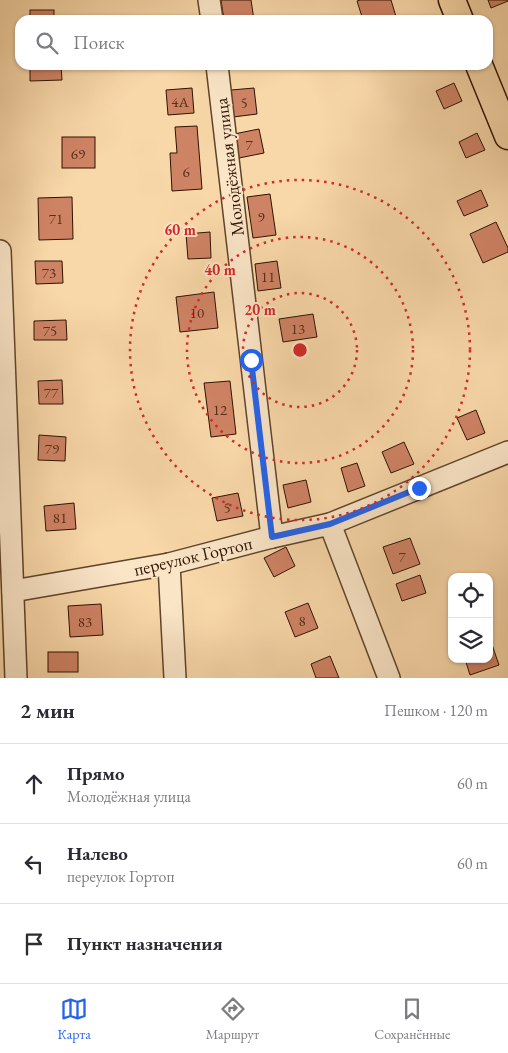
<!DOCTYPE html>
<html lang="ru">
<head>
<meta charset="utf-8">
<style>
	body { margin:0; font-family:"EB Garamond",serif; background:#f7f7f7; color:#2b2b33 }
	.controls { position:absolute; right:15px; bottom:15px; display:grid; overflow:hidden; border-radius:10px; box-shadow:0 1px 4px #0004 }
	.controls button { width:45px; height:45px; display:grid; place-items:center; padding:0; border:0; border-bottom:1px solid #e1e1e2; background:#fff; color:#2b2b33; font:25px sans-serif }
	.stop { position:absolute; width:15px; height:15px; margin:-11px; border:4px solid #2563eb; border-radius:50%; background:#fff }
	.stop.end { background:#2563eb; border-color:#fff; box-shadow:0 1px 5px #0008 }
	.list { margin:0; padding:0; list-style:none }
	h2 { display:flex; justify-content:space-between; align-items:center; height:65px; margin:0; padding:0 20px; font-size:21px }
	h2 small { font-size:16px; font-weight:400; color:#7c7c81 }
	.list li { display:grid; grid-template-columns:32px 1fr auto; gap:15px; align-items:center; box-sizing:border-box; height:80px; padding:0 20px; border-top:1px solid #e1e1e2 }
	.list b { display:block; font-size:19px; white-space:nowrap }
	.list p { margin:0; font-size:16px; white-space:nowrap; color:#7c7c81 }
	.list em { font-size:16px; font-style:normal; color:#7c7c81 }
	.icon { flex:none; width:28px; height:28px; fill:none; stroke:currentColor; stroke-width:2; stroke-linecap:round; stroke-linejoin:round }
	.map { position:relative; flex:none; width:508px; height:678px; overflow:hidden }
	.search { position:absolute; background:#fff; box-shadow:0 1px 4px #0004; left:15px; right:15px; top:15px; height:55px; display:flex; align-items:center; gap:12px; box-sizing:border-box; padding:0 18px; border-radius:15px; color:#7c7c81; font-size:19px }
	.sheet { height:305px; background:#fff }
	nav { display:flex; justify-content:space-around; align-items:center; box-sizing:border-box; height:70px; border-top:1px solid #e1e1e2; background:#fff; font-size:14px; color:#7c7c81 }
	nav a { display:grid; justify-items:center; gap:2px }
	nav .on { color:#2563eb }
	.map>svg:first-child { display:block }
	.building { fill:#cf8365; stroke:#2d1300 }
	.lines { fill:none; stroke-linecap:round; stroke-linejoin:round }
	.minor-casing { stroke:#60442a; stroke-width:24 }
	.major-casing { stroke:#2d1300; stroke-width:29 }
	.minor { stroke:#fae5c7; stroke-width:21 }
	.major { stroke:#f8d7a9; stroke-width:26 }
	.route { stroke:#2563eb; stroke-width:6 }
	.ring { fill:none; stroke:#d62828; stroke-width:2.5; stroke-dasharray:2.5 5 }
	.labels { text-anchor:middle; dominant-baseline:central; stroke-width:4; stroke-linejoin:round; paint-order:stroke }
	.number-label { font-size:15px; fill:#562f19 }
	.street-label { font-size:18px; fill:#2d1300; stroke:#fae5c7 }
	.centre { fill:#d62828; stroke:#fae5c7; stroke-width:2.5 }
	.ring-label { font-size:15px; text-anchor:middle; font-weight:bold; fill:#d62828; stroke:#fae5c7; stroke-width:4; stroke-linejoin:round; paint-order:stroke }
</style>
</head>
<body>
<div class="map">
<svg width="508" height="678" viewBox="0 0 508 678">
	<rect width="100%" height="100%" fill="#f8d7a9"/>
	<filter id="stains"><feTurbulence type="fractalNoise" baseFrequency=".004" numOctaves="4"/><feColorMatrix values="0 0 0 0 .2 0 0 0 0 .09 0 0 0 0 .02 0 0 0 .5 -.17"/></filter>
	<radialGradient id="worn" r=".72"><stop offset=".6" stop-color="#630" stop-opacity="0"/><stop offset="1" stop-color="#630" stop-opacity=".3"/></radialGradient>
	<g class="building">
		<path d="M 221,0 L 251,0 L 254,20 L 224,20 Z"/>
		<path d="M 360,0 L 391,0 L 397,20 L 363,20 L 357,1 Z"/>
		<path d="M 488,0 L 508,0 L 508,1 L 491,8 Z"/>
		<rect x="30" y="10" width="24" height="10"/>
		<path d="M 30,65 L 61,65 L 62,80 L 30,81 Z"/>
		<path d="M 454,83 L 462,101 L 444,109 L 436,91 Z"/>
		<path d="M 192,88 L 194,113 L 168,115 L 166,90 Z"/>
		<path d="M 254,88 L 257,114 L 233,117 L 231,90 Z"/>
		<path d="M 197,126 L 202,189 L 172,191 L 170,153 L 177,153 L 175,127 Z"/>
		<path d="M 259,129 L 264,153 L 239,158 L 234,134 Z"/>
		<path d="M 477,133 L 485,150 L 466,158 L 459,142 Z"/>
		<rect x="62" y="137" width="33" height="31"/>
		<path d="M 481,190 L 488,206 L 464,216 L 457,201 Z"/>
		<path d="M 270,194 L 276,235 L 253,238 L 247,197 Z"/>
		<path d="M 72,197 L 73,239 L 39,240 L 38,198 Z"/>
		<path d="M 496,222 L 508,248 L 508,252 L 483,263 L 470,234 Z"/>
		<path d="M 210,232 L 211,258 L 188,259 L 186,234 Z"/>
		<path d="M 35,261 L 62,261 L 63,283 L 36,284 Z"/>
		<path d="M 277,261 L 281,288 L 258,291 L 255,264 Z"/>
		<path d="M 214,292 L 218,328 L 180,332 L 176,297 Z"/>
		<path d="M 313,314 L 317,337 L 283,342 L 279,319 Z"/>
		<path d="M 66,320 L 67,340 L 34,340 L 34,321 Z"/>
		<path d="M 62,380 L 63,404 L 39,404 L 38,381 Z"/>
		<path d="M 230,381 L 236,434 L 211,437 L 204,383 Z"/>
		<path d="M 476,410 L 485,433 L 467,440 L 457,418 Z"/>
		<path d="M 39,435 L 66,437 L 65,461 L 38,460 Z"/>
		<path d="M 404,442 L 414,464 L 391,473 L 382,452 Z"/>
		<path d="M 357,463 L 365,486 L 348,492 L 341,468 Z"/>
		<path d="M 306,480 L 311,502 L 288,508 L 283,485 Z"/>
		<path d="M 238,493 L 243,516 L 217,521 L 212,498 Z"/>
		<path d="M 74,503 L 76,529 L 46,531 L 44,506 Z"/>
		<path d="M 410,538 L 420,564 L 393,574 L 383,547 Z"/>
		<path d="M 286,547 L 295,566 L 274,577 L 264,558 Z"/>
		<path d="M 420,575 L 426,593 L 402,601 L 396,584 Z"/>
		<path d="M 308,603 L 318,628 L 295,637 L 285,612 Z"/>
		<path d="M 101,604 L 103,635 L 70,637 L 68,606 Z"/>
		<path d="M 489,636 L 499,665 L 470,675 L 465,659 L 489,659 Z"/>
		<rect x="48" y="652" width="30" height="20"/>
		<path d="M 330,656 L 339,678 L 316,678 L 311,664 Z"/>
	</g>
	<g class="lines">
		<g class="minor-casing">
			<g id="minor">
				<path d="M 209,0 L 212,20"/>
				<path d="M 217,65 L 272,537"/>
				<path d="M 0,251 L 16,678"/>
				<path d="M 330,524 L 389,678"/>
				<path d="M 169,564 L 175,678"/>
				<path d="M 13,591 L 169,564 L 272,537 L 330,524 L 508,452"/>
			</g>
		</g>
		<g class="major-casing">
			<g id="major">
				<path d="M 452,0 L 460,20"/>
				<path d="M 479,65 L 508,136"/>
			</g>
		</g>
		<use href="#minor" class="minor"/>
		<use href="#major" class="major"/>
	</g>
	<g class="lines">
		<path class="route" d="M 251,360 L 272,537 L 330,524 L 419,488"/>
	</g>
	<g class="ring">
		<circle cx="300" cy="350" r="57"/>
		<circle cx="300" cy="350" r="113"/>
		<circle cx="300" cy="350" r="170"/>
	</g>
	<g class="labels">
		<g class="number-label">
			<text x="180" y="101">4А</text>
			<text x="244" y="102">5</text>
			<text x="249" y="144">7</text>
			<text x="78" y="153">69</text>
			<text x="186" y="171">6</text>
			<text x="261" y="216">9</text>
			<text x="56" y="218">71</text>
			<text x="49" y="272">73</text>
			<text x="268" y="276">11</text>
			<text x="197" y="312">10</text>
			<text x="298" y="328">13</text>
			<text x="50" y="330">75</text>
			<text x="51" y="392">77</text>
			<text x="220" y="409">12</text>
			<text x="52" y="448">79</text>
			<text x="227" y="507">5</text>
			<text x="60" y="517">81</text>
			<text x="402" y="556">7</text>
			<text x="302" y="620">8</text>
			<text x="85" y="621">83</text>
		</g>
		<g class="street-label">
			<text transform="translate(229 167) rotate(-97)">Молодёжная улица</text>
			<text transform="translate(193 556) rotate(-13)">переулок Гортоп</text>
		</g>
	</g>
	<circle cx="300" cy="350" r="8" class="centre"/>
	<g class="ring-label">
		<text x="180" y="235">60 m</text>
		<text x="220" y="275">40 m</text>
		<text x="260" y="315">20 m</text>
	</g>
	<rect width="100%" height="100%" filter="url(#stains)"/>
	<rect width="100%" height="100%" fill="url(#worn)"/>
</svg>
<div class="controls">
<button><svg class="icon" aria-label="locate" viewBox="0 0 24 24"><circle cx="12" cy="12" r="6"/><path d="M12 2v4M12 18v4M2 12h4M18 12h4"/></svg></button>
<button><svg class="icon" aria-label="layers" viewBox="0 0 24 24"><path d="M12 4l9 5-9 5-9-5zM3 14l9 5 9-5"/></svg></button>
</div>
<div class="stop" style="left:251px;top:360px"></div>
<div class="stop end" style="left:419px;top:488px"></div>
<div class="search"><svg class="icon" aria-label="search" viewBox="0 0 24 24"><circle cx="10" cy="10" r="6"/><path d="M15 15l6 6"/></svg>Поиск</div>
</div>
<section class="sheet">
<h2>2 мин<small>Пешком · 120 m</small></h2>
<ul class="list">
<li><svg class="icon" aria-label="ahead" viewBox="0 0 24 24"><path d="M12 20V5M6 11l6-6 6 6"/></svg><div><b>Прямо</b><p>Молодёжная улица</p></div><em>60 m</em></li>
<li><svg class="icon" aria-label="left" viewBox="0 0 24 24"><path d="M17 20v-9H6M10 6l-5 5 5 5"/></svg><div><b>Налево</b><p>переулок Гортоп</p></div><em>60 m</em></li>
<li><svg class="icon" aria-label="arrive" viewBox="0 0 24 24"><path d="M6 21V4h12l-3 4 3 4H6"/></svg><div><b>Пункт назначения</b></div></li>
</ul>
</section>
<nav>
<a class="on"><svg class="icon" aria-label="map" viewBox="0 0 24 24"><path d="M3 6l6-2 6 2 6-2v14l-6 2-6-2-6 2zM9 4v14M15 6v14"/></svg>Карта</a>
<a><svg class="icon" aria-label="directions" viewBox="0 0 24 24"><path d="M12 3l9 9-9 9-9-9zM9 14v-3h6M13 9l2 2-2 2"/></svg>Маршрут</a>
<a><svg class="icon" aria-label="saved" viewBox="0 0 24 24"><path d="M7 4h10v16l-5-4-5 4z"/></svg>Сохранённые</a>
</nav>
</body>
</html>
